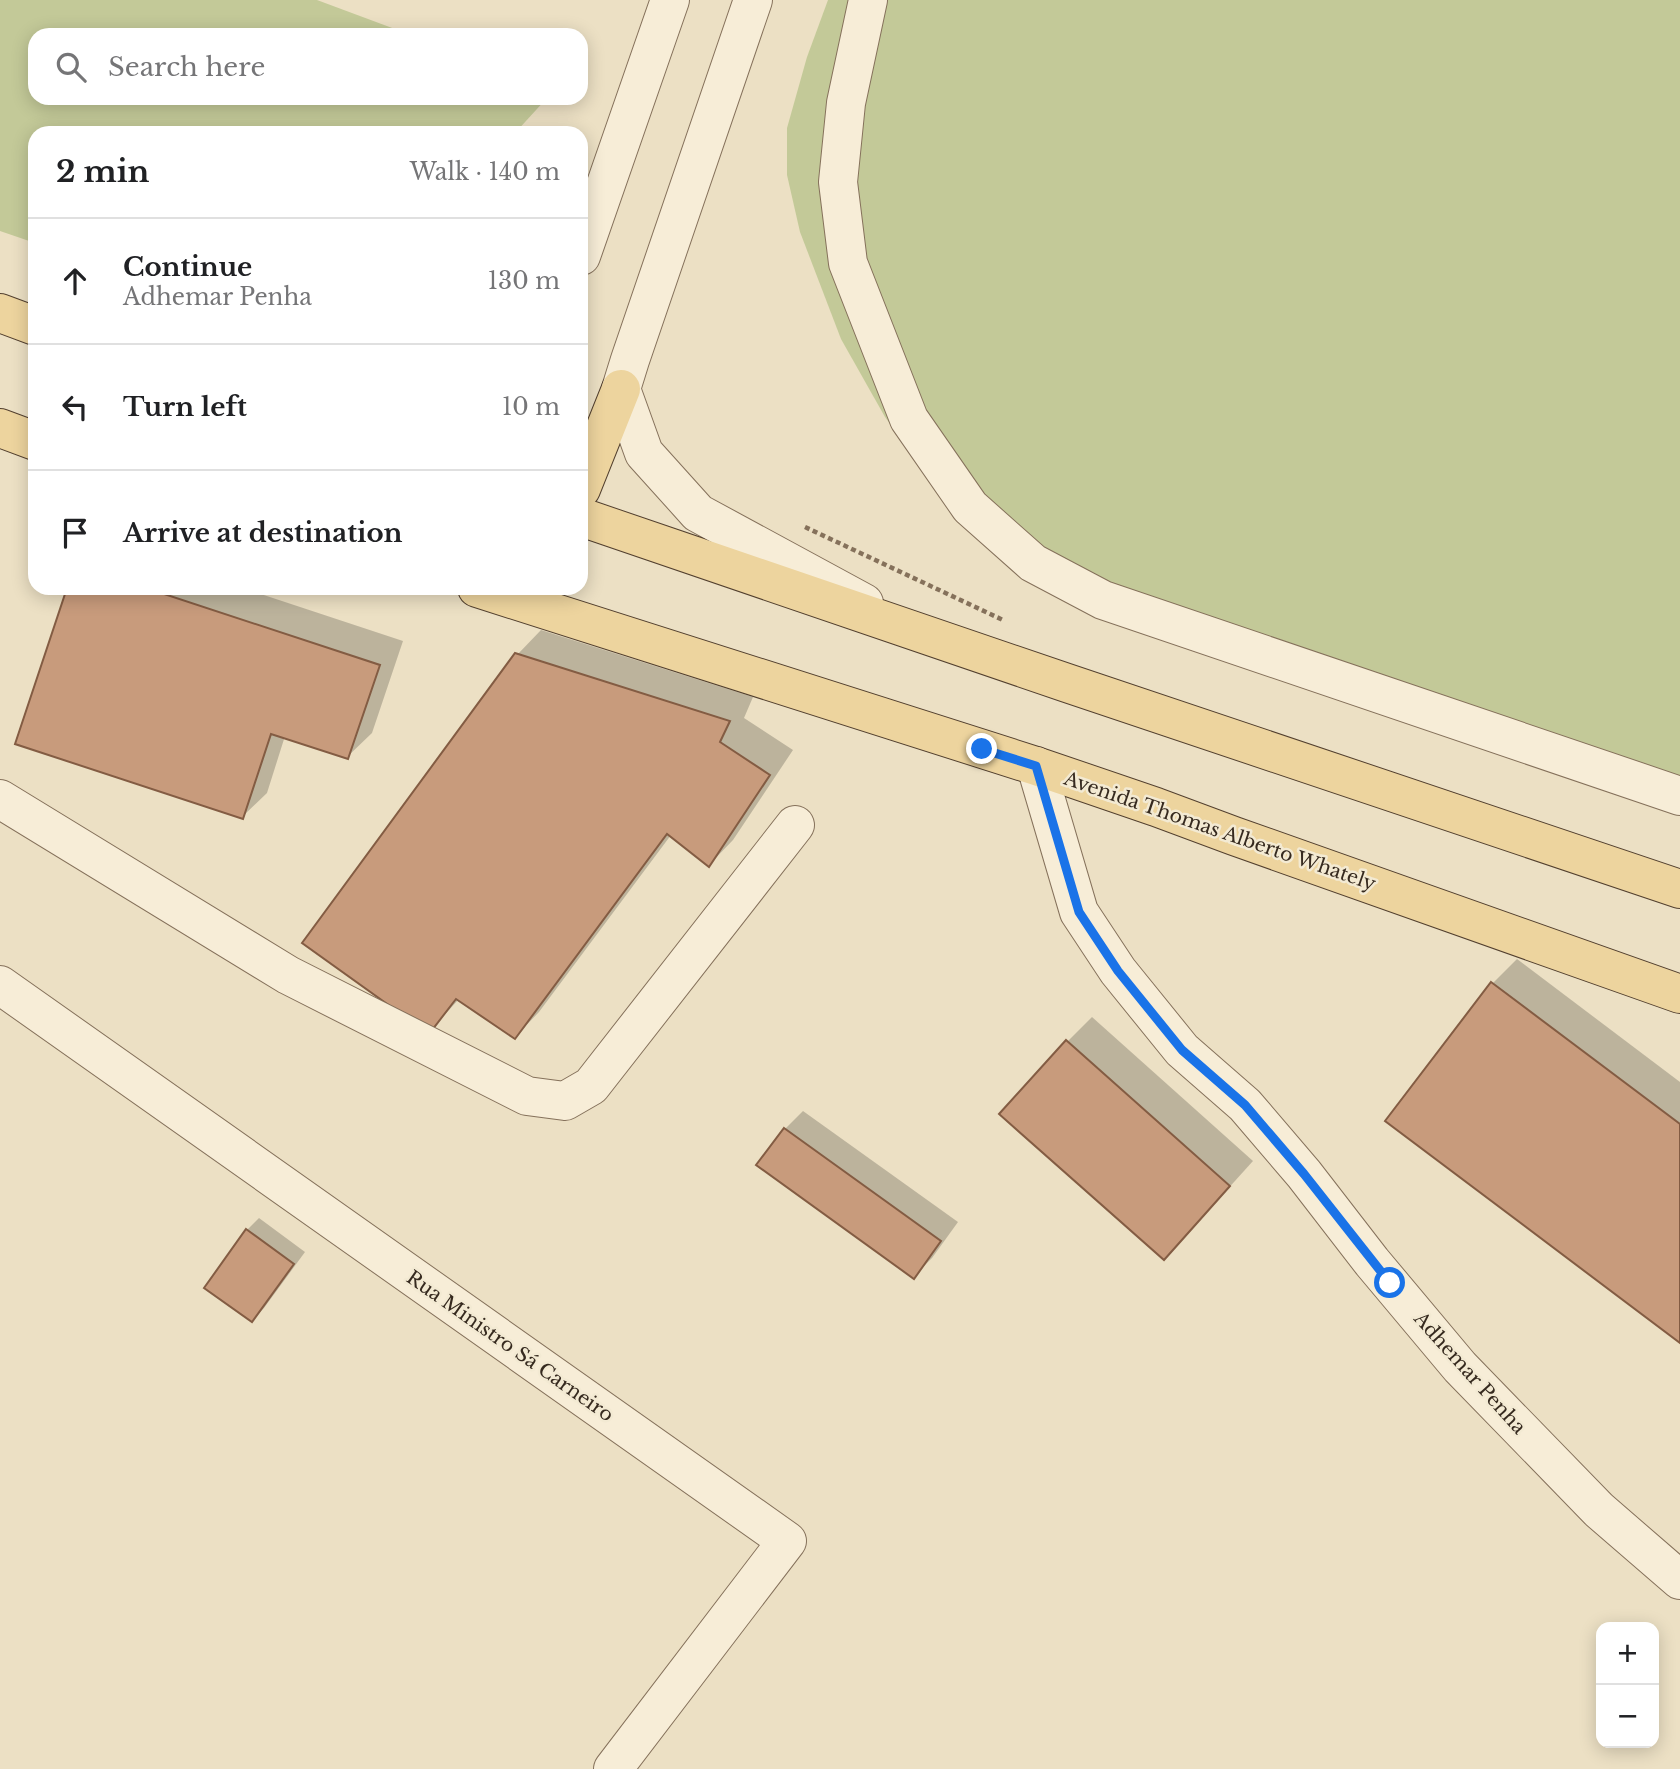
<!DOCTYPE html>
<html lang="en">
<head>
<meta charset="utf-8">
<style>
	body { margin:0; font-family:"Libre Baskerville",serif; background:#f2f2f2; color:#202124 }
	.controls { position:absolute; right:21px; bottom:21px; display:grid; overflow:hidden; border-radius:14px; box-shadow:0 4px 18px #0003 }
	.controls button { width:63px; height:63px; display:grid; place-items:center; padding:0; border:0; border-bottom:2px solid #e0e0e0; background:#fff; color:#202124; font:35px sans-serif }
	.stop { position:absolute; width:21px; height:21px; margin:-16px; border:5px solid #1a73e8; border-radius:50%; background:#fff }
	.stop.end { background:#1a73e8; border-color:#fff; box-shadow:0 2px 7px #0008 }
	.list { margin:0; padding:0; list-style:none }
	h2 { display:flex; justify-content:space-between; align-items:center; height:91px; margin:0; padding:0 28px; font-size:30px }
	h2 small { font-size:23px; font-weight:400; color:#757577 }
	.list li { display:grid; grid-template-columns:46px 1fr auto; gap:21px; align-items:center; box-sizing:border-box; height:126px; padding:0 28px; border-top:2px solid #e0e0e0 }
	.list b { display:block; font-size:26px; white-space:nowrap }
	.list p { margin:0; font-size:23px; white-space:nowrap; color:#757577 }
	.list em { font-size:23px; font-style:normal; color:#757577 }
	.icon { flex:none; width:38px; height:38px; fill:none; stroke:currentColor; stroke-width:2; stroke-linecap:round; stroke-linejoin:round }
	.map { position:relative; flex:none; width:1680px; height:1769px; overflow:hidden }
	.search { position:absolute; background:#fff; box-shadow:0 4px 18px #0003; left:28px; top:28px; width:560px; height:77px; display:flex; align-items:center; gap:18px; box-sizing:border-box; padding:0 24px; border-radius:21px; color:#757577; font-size:26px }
	.panel { position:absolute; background:#fff; box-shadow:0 4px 18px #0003; left:28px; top:126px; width:560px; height:469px; border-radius:21px }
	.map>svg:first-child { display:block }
	.green { fill:#c3c998 }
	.shadow { fill:#0003 }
	.building { fill:#c89b7c; stroke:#835c43; stroke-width:2 }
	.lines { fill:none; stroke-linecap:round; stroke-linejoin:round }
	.minor-casing { stroke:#85715b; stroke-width:40 }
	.major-casing { stroke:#53402f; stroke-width:40 }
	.path { stroke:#85715b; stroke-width:4.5; stroke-dasharray:5 3.5; stroke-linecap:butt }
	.minor { stroke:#f7edd7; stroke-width:38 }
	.major { stroke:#edd49e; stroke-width:38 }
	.route { stroke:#1a73e8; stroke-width:9 }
	.labels { text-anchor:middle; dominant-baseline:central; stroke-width:5; stroke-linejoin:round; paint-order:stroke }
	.street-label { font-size:19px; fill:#362a1f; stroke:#f3ead3 }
</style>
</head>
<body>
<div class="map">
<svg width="1680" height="1769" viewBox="0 0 1680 1769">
	<rect width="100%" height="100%" fill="#ece0c4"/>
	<g class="green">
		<path d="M 0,0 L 317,0 L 411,35 L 35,35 L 35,98 L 547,98 L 515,133 L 35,133 L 35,243 L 0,231 Z"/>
		<path d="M 828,0 L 1680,0 L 1680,810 L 1123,622 L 933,483 L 885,417 L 841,339 L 800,232 L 787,175 L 787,128 L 807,57 Z"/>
	</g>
	<g class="shadow">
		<path d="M 69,588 L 243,588 L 403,641 L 372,733 L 347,757 L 285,736 L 267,793 L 242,817 Z"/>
		<path d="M 541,630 L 753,697 L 744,718 L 793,750 L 733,840 L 709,865 L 671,835 L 539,1012 L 515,1037 L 459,999 L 429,1032 L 517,655 Z"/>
		<path d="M 1517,959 L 1680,1082 L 1680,1340 L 1492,984 Z"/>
		<path d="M 1092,1017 L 1253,1161 L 1188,1233 L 1164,1258 L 1002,1114 L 1068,1041 Z"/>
		<path d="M 803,1111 L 958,1222 L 932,1258 L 914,1276 L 785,1129 Z"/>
		<path d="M 259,1218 L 305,1252 L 264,1308 L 252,1320 L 247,1230 Z"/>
	</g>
	<g class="building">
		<path d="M 67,588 L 146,588 L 380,665 L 348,759 L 271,734 L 243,819 L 15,744 Z"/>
		<path d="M 515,653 L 730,721 L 720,742 L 770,775 L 709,867 L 667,834 L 515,1039 L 456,999 L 429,1034 L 302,943 Z"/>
		<path d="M 1491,982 L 1680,1124 L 1680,1343 L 1385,1121 Z"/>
		<path d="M 1066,1040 L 1230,1186 L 1164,1260 L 999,1114 Z"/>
		<path d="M 784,1128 L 941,1241 L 914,1279 L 756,1165 Z"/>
		<path d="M 246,1229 L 294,1264 L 252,1322 L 204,1288 Z"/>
	</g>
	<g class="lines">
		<g class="minor-casing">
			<g id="minor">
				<path d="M 753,0 L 630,360 L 621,389 L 644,453 L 698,513 L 864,603"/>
				<path d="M 868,0 L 846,103 L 838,182 L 848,263 L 909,419 L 970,507 L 1033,563 L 1103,600 L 1680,796"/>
				<path d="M 581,256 L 670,0"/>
				<path d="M 1036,766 L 1079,912 L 1118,971 L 1182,1050 L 1245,1105 L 1304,1174 L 1372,1262 L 1460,1367 L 1599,1510 L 1680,1580"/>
				<path d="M 0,799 L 288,975 L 527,1096 L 565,1101 L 591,1086 L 795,825"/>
				<path d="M 0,985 L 787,1541 L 613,1769"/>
			</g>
		</g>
		<g class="major-casing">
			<g id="major">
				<path d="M 0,313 L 35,326"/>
				<path d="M 0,428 L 35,441"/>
				<path d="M 581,489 L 621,389"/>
				<path d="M 581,517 L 1067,683 L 1680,889"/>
				<path d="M 477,588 L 1036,766 L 1156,807 L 1234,836 L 1680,994"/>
			</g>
		</g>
		<path class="path" d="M 805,527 L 1003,620"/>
		<use href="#minor" class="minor"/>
		<use href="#major" class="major"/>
	</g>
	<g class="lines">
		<path class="route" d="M 982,749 L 1036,766 L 1079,912 L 1118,971 L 1182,1050 L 1245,1105 L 1304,1174 L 1390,1283"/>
	</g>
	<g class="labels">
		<g class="street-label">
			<text transform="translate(1220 831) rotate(19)">Avenida Thomas Alberto Whately</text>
			<text transform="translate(510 1346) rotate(35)">Rua Ministro Sá Carneiro</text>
			<text transform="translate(1470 1373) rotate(48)">Adhemar Penha</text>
		</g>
	</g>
</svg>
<div class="controls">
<button>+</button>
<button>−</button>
</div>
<div class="stop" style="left:1390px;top:1283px"></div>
<div class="stop end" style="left:982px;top:749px"></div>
<div class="search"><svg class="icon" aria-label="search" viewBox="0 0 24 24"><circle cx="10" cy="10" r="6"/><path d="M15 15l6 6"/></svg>Search here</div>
<section class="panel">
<h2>2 min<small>Walk · 140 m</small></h2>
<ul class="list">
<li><svg class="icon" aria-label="ahead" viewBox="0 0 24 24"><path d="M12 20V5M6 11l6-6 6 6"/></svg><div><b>Continue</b><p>Adhemar Penha</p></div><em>130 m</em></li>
<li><svg class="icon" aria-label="left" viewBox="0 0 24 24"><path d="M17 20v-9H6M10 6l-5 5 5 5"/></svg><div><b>Turn left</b></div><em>10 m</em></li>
<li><svg class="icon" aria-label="arrive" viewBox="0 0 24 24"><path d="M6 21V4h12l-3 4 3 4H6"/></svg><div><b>Arrive at destination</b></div></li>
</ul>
</section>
</div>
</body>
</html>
